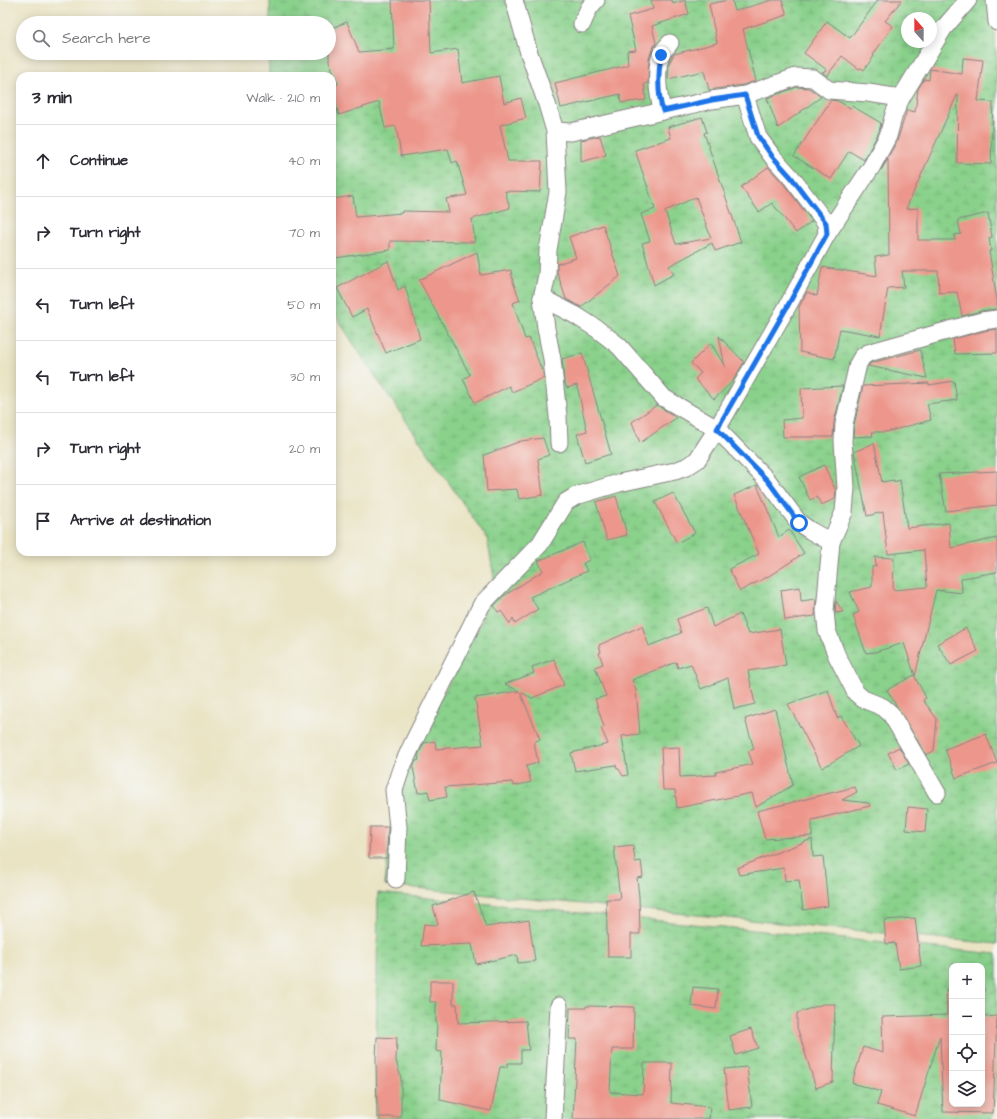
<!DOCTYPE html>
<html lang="en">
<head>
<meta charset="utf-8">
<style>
	body { margin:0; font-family:"Architects Daughter",sans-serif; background:#f2f2f3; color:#2b2b33 }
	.controls { position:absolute; right:12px; bottom:12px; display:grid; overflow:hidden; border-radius:8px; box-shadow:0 2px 10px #0003 }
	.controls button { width:36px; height:36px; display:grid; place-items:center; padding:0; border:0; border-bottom:1px solid #e1e1e2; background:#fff; color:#2b2b33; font:20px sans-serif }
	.compass { position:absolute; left:901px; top:12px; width:36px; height:36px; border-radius:50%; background:#fff; box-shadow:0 2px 10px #0003; rotate:339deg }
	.stop { position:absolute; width:12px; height:12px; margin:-9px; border:3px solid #1a73e8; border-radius:50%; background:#fff }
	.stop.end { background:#1a73e8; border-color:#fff; box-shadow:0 1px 4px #0008 }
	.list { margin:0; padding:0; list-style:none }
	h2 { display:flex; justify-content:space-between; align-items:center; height:52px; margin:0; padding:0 16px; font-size:17px }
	h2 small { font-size:13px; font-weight:400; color:#7c7c81 }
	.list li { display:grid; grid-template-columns:26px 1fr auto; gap:12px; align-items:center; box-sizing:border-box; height:72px; padding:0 16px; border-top:1px solid #e1e1e2 }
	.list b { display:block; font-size:15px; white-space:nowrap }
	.list em { font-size:13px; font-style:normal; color:#7c7c81 }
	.icon { flex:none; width:22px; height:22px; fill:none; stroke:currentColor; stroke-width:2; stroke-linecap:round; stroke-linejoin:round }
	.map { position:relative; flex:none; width:997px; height:1119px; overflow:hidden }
	.search { position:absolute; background:#fff; box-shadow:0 2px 10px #0003; left:16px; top:16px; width:320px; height:44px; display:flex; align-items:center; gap:10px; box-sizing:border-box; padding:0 14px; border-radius:22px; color:#7c7c81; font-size:15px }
	.panel { position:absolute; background:#fff; box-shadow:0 2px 10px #0003; left:16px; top:72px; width:320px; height:484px; border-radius:12px }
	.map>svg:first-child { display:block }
	.wetland { fill:url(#wetland-marsh); stroke:#567a64; fill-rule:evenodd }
	.building { fill:#ed968b; fill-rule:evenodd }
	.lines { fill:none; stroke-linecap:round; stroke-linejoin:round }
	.minor-casing { stroke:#868380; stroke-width:19 }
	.minor { stroke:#fff; stroke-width:17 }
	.route { stroke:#1a73e8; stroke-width:5 }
</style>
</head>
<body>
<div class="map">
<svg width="997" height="1119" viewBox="0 0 997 1119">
	<defs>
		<pattern id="wetland-marsh" width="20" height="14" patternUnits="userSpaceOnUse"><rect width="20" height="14" fill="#8ad18c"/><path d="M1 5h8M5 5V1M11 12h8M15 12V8" fill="none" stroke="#77b37a"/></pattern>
	</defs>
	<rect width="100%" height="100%" fill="#f6f6f2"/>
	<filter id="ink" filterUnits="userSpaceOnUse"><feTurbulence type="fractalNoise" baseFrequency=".025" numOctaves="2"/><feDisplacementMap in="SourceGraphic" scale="8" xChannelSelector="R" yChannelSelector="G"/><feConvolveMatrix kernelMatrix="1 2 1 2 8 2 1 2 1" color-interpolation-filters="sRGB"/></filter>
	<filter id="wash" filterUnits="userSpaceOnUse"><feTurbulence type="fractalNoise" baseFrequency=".012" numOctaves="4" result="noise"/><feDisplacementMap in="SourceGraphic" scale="16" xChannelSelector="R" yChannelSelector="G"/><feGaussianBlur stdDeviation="0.9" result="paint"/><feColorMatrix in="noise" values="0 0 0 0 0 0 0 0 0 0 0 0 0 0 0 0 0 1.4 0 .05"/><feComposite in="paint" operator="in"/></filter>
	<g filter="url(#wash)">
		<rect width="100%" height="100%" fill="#eae4c5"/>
		<g class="wetland">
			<path d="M 270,0 L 992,0 L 997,64 L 997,944 L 385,885 L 392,816 L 415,747 L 481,622 L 494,577 L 487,538 L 364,360 L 332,310 L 332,76 L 269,76 L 269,53 L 329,53 L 329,23 L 270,23 ZM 907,18 L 931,18 L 931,42 L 907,42 Z"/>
			<path d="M 378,893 L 997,954 L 997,1089 L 992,1119 L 376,1119 L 376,1067 ZM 952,966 L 982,966 L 982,1104 L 952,1104 Z"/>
		</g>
		<g id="blocks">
			<g class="building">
				<path d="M 392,0 L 429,0 L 431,53 L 458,49 L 462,83 L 499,76 L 504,103 L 521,98 L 526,118 L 500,125 L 508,161 L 542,161 L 540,192 L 505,191 L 510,208 L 472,219 L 475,242 L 390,241 L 390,250 L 335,258 L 332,236 L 332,199 L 353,196 L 356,217 L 402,213 L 402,211 L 449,212 L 446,199 L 467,195 L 457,161 L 452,163 L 448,149 L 401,156 L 396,126 L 385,128 L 379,102 L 339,115 L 332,93 L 332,86 L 338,84 L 329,61 L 329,29 L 347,22 L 359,52 L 394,49 Z"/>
				<path d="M 651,0 L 672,0 L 673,4 L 685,0 L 689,14 L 652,26 L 656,43 L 652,50 L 649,59 L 648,83 L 644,84 L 646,100 L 621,103 L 620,94 L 561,108 L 555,83 L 628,65 L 627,51 L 636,50 L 628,16 L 653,9 Z"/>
				<path d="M 728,0 L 732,0 L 735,11 L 772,0 L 782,0 L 787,15 L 743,29 L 756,81 L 743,85 L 709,90 L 704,71 L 668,79 L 669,63 L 674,54 L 717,43 L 709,4 Z"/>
				<path d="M 878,0 L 902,0 L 885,21 L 893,26 L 873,55 L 874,56 L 864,70 L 861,68 L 859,69 L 842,56 L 827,76 L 822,72 L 827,70 L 804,53 L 827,21 L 850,38 Z"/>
				<path d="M 963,58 L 983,60 L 978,101 L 993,102 L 991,164 L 957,163 L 958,93 L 906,209 L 918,208 L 918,240 L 955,240 L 954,235 L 961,234 L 958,220 L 988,213 L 992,237 L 989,238 L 991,251 L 989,251 L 997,300 L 997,309 L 981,311 L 962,316 L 957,292 L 939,293 L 938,271 L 902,271 L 904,287 L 888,288 L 880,336 L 840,329 L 834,359 L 800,352 L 799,307 L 807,292 L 817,296 L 822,267 L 877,276 L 875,257 L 889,255 L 888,159 L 881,170 L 897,141 L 907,110 L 915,112 L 918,89 L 924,79 L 929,80 L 930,69 L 962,74 Z"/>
				<path d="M 797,87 L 809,88 L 821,97 L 778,128 L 767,98 Z"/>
				<path d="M 831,100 L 838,101 L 850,108 L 852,106 L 881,123 L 879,132 L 864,160 L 849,151 L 831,179 L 794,156 Z"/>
				<path d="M 702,117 L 707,132 L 704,133 L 741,242 L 715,251 L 712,243 L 669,266 L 674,274 L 654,285 L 642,243 L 650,241 L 641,214 L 655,209 L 635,150 L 671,138 L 668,127 ZM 696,197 L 711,238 L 676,244 L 665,211 Z"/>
				<path d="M 600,136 L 606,155 L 581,162 L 581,140 Z"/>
				<path d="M 768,167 L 783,183 L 812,221 L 796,233 L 772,203 L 759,212 L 741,187 Z"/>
				<path d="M 603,225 L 620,276 L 581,307 L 566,299 L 557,272 L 557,264 L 576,258 L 569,237 Z"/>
				<path d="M 477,252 L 481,275 L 511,270 L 513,282 L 520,300 L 513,303 L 525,339 L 529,338 L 543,373 L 544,378 L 512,392 L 509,386 L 475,403 L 463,379 L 470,375 L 419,280 Z"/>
				<path d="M 388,261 L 398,290 L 405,286 L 420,339 L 386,353 L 367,309 L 352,317 L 337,288 Z"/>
				<path d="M 997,329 L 997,353 L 955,354 L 953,339 L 984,331 Z"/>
				<path d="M 719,336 L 744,362 L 732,382 L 714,399 L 695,379 L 701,373 L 691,363 L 711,343 L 725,367 Z"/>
				<path d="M 920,350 L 927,378 L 868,366 L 871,363 Z"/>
				<path d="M 582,353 L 611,454 L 585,462 L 577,434 L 587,431 L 577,385 L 567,388 L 564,381 L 562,359 Z"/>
				<path d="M 954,381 L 957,400 L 927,404 L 931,420 L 886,432 L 872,432 L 873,436 L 853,437 L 854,425 L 863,386 L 929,383 L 929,385 Z"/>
				<path d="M 843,386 L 834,422 L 833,437 L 783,437 L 782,420 L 802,418 L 801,388 Z"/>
				<path d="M 657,405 L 674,416 L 676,418 L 640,443 L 632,422 Z"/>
				<path d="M 543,438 L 549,455 L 538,459 L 543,495 L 519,499 L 517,489 L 487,491 L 484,455 L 521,441 Z"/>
				<path d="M 874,443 L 882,482 L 894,480 L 894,482 L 900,480 L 907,528 L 949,523 L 951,548 L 997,538 L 997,572 L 963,578 L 961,579 L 962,593 L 936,590 L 915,676 L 904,643 L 875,652 L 866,653 L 853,615 L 859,612 L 850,592 L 872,587 L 872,567 L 876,566 L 875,557 L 894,558 L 893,590 L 927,587 L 924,550 L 888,554 L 883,512 L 867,516 L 854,452 Z"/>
				<path d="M 824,465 L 836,491 L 835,499 L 821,505 L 817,497 L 810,500 L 799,477 Z"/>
				<path d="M 997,471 L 997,505 L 946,511 L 939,474 Z"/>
				<path d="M 757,485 L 779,537 L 789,530 L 804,553 L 769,576 L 740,591 L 729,569 L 759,554 L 734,495 Z"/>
				<path d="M 673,493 L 695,533 L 677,543 L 655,502 Z"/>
				<path d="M 616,496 L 627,535 L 607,540 L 596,502 Z"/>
				<path d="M 583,542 L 590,560 L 583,563 L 587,571 L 530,597 L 538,609 L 515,624 L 513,618 L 510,624 L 501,611 L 498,612 L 494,606 L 502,597 L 543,571 L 538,561 Z"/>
				<path d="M 800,587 L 801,601 L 816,599 L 815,616 L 785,620 L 781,590 Z"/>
				<path d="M 836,601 L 843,612 L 835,613 Z"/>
				<path d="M 707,608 L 713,627 L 740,614 L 748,634 L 780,629 L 786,665 L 748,671 L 755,704 L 734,709 L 728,678 L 701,689 L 691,664 L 678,668 L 676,662 L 632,680 L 636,690 L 640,734 L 622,736 L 628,775 L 623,776 L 619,769 L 617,769 L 616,765 L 575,771 L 571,753 L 608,744 L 601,728 L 604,727 L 595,699 L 606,696 L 595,667 L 603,664 L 599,653 L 601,652 L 599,645 L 642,626 L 649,646 L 681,633 L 677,619 Z"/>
				<path d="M 966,628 L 978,651 L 951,665 L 937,644 Z"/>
				<path d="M 554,659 L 564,685 L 532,698 L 520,692 L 540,739 L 534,742 L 538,763 L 526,766 L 531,782 L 514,786 L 512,782 L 445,787 L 447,797 L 430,800 L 428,791 L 418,793 L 413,767 L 416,761 L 419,760 L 418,755 L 424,743 L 435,741 L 436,749 L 483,745 L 475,698 L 519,691 L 505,684 L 534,673 L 532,667 Z"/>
				<path d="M 914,675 L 926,698 L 923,700 L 937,719 L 934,751 L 926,755 L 887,690 Z"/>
				<path d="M 828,690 L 837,718 L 841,716 L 859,746 L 822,768 L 788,704 Z"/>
				<path d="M 775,709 L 793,785 L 756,807 L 752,793 L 677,808 L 675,790 L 663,790 L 661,748 L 679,747 L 680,777 L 716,775 L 716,772 L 753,764 L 748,751 L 754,749 L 745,719 Z"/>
				<path d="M 986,734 L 997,763 L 956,778 L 945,749 Z"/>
				<path d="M 899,747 L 909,764 L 897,770 L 888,753 Z"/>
				<path d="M 855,787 L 857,792 L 842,800 L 869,803 L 870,806 L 812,820 L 812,836 L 765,839 L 757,811 Z"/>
				<path d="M 908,807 L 927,809 L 925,832 L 906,830 Z"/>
				<path d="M 370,827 L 388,827 L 387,858 L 369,858 Z"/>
				<path d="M 812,839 L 813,857 L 823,856 L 828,906 L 803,910 L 799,880 L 785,881 L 784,868 L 739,875 L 737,868 Z"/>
				<path d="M 633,845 L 635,862 L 641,861 L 643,877 L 637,878 L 639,897 L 640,934 L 631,934 L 631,957 L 608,957 L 606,899 L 620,899 L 614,847 Z"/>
				<path d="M 474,892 L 486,927 L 529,920 L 535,961 L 518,963 L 517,955 L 476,964 L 472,944 L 421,946 L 424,924 L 438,925 L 433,906 Z"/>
				<path d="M 915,918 L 921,966 L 899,969 L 895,943 L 886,944 L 884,920 Z"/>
				<path d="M 430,981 L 453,981 L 453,1004 L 457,1004 L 458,1023 L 526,1021 L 529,1050 L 521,1050 L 521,1063 L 508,1063 L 508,1067 L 500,1067 L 491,1111 L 440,1100 L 442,1052 L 436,1051 L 437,1022 L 436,1022 L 436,1002 L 430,1002 Z"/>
				<path d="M 693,987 L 718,989 L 716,1009 L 691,1006 Z"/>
				<path d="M 982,988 L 984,988 L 984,1017 L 997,1016 L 993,1113 L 943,1112 L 940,1036 L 915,1116 L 877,1105 L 881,1092 L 852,1083 L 863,1047 L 883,1053 L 882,1017 L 947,1015 L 946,989 L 952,989 L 952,1104 L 982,1104 Z"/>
				<path d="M 823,1004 L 835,1004 L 833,1082 L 816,1088 L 797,1027 L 797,1013 Z"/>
				<path d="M 586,1006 L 634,1007 L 633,1049 L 612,1049 L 610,1092 L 643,1094 L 644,1063 L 672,1063 L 671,1103 L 710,1107 L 709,1119 L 573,1119 L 577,1039 L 569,1039 L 570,1008 L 586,1008 Z"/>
				<path d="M 751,1029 L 758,1048 L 736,1055 L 730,1036 Z"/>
				<path d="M 377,1037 L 397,1038 L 396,1061 L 401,1078 L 401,1117 L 377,1117 L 376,1059 Z"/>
				<path d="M 747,1067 L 752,1107 L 729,1110 L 724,1069 Z"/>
			</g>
		</g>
	</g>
	<g filter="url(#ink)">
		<use href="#blocks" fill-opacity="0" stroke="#868380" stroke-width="1"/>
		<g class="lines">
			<g class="minor-casing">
				<g id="minor">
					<path d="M 514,0 L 529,53 L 547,104 L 555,131 L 558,192 L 548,250 L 547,275 L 542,298 L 546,328 L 552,359 L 558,416 L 559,443"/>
					<path d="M 995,0 L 997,22"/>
					<path d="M 582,24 L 589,8 L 596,0"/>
					<path d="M 745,95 L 758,137 L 772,156 L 791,177 L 826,223 L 827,234"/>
					<path d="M 663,111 L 712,100 L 745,95 L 796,77 L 813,78 L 829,90 L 868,93 L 901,98"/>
					<path d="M 555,131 L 571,132 L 663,111 C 658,98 655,69 661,55 C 662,51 667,47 670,43"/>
					<path d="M 542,298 L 575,315 L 597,329 L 619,346 L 664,398 L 717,429 L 787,307 L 827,234 L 872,166 L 888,136 L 894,114 L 901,98 L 943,29 L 968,0"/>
					<path d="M 937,793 L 891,714 L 883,707 L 863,699 L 856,693 L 837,656 L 827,631 L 825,611 L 831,542 L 844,512 L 846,488 L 843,441 L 844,424 L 858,364 L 862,357 L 868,353 L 982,321 L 997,319"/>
					<path d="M 396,879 L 398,827 L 394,790 L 401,769 L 413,743 L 482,604 L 540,544 L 566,502 L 576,496 L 619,483 L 675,471 L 686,467 L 697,460 L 717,429 L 768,481 L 799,523 L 811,531 L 831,542"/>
					<path d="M 553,1119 L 559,1006"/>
				</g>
			</g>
			<use href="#minor" class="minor"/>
		</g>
	</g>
	<g class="lines" filter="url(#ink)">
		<path class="route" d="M 661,55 C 658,74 657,93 663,111 L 712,100 L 745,95 L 758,136 L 772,156 L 791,177 L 826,223 L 827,234 L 787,307 L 717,429 L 768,481 L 799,523"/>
	</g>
</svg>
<div class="controls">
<button>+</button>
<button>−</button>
<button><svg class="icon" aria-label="locate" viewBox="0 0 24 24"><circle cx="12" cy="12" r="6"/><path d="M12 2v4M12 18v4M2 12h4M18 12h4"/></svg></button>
<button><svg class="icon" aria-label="layers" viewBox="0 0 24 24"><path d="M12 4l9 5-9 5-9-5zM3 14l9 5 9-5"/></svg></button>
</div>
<svg class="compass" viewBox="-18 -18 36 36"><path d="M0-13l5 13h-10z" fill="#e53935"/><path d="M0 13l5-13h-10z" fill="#7c7c81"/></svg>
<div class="stop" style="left:799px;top:523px"></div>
<div class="stop end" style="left:661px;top:55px"></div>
<div class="search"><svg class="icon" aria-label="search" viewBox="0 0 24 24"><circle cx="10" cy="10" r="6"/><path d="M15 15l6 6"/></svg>Search here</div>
<section class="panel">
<h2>3 min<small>Walk · 210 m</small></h2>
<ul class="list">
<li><svg class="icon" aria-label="ahead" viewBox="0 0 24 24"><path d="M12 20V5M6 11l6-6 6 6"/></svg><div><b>Continue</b></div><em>40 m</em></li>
<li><svg class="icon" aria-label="right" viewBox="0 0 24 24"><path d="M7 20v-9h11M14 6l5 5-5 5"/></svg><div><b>Turn right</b></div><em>70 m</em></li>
<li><svg class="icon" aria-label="left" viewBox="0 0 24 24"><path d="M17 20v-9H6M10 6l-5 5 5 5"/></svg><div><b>Turn left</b></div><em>50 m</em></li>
<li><svg class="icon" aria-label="left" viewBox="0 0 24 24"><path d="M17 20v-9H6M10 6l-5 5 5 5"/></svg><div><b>Turn left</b></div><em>30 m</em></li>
<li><svg class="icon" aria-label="right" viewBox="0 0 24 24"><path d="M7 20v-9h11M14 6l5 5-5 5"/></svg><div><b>Turn right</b></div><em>20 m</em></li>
<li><svg class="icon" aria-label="arrive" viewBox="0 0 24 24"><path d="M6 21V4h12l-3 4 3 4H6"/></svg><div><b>Arrive at destination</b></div></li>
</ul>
</section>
</div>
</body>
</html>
